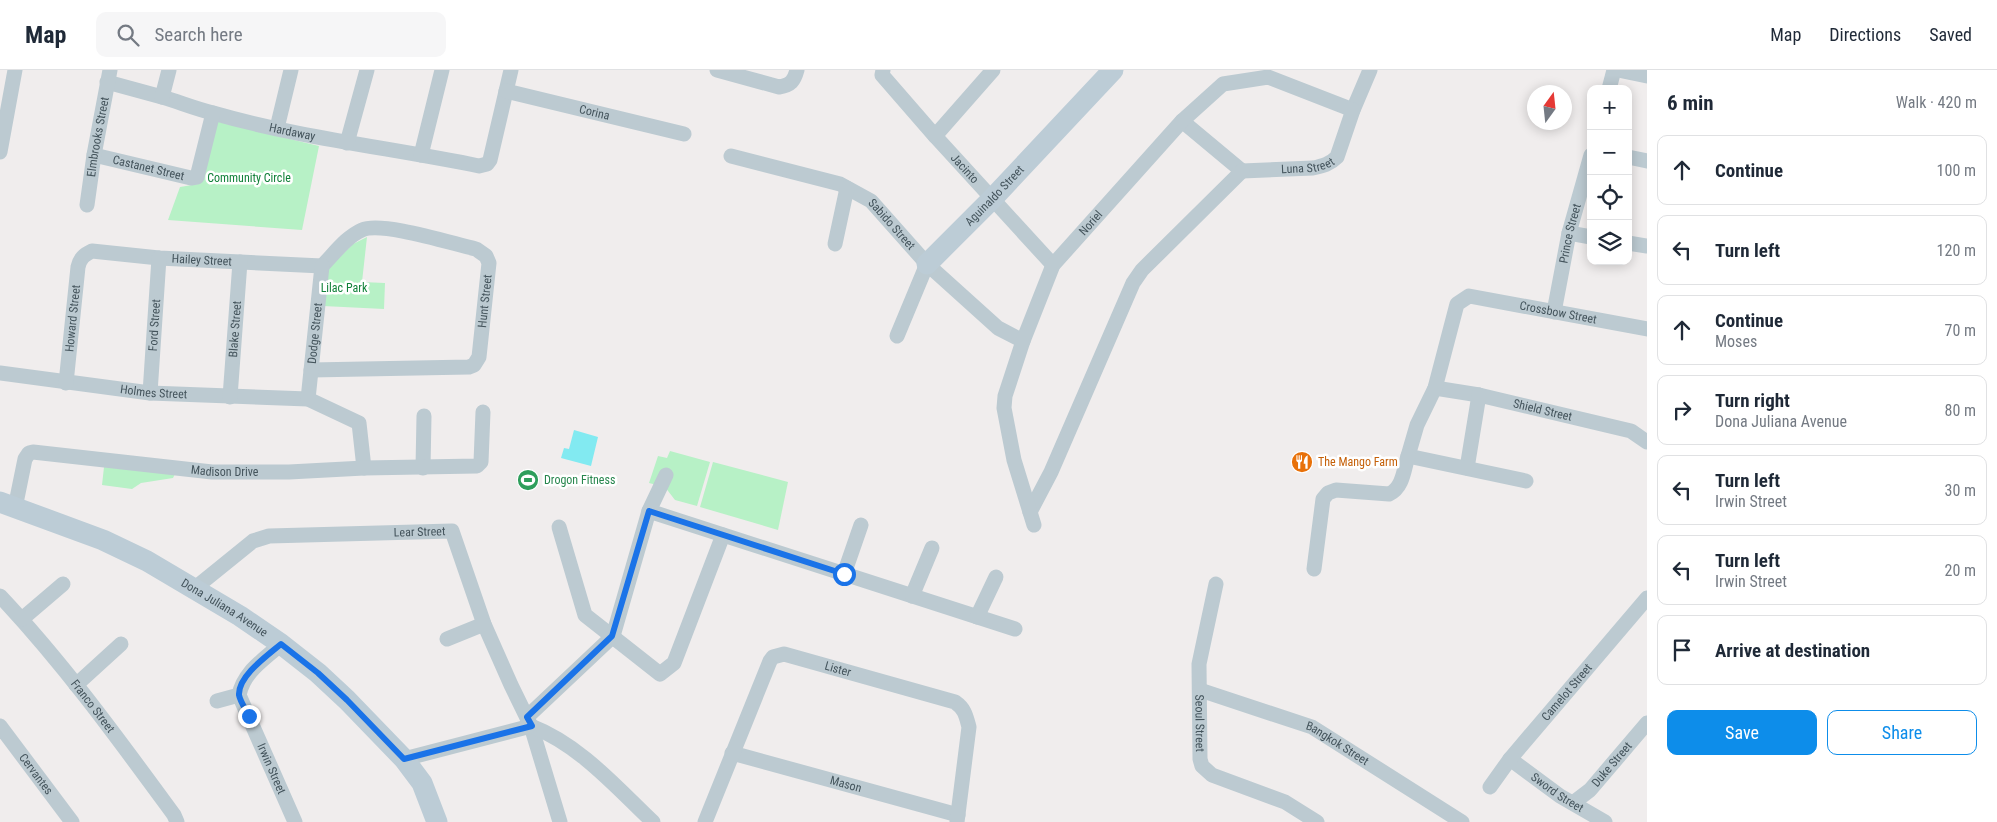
<!DOCTYPE html>
<html lang="en">
<head>
<meta charset="utf-8">
<style>
	body { margin:0; font-family:"Roboto Condensed",sans-serif; background:#f6f6f7; color:#1f2937 }
	.controls { position:absolute; right:15px; top:15px; display:grid; overflow:hidden; border-radius:10px; box-shadow:0 2px 12px #0003 }
	.controls button { width:45px; height:45px; display:grid; place-items:center; padding:0; border:0; border-bottom:1px solid #e0e1e3; background:#fff; color:#1f2937; font:25px sans-serif }
	.compass { position:absolute; left:1527px; top:15px; width:45px; height:45px; border-radius:50%; background:#fff; box-shadow:0 2px 12px #0003; rotate:15deg }
	.stop { position:absolute; width:15px; height:15px; margin:-11px; border:4px solid #1a73e8; border-radius:50%; background:#fff }
	.stop.end { background:#1a73e8; border-color:#fff; box-shadow:0 1px 5px #0008 }
	.list { margin:0; padding:0; list-style:none }
	h2 { display:flex; justify-content:space-between; align-items:center; height:65px; margin:0; padding:0 20px; font-size:21px }
	h2 small { font-size:16px; font-weight:400; color:#747a83 }
	.list li { display:grid; grid-template-columns:32px 1fr auto; gap:15px; align-items:center; box-sizing:border-box; height:70px; margin:0 10px 10px; padding:0 10px; border:1px solid #e0e1e3; border-radius:10px }
	.list b { display:block; font-size:19px; white-space:nowrap }
	.list p { margin:0; font-size:16px; white-space:nowrap; color:#747a83 }
	.list em { font-size:16px; font-style:normal; color:#747a83 }
	.actions { display:flex; gap:10px; padding:15px 20px }
	.actions a { flex:1; padding:11px 0; border:1px solid #0d8dea; border-radius:10px; text-align:center; font-size:18px; color:#0d8dea }
	.actions .main { background:#0d8dea; color:#fff }
	.icon { flex:none; width:28px; height:28px; fill:none; stroke:currentColor; stroke-width:2; stroke-linecap:round; stroke-linejoin:round }
	.map { position:relative; flex:none; width:1647px; height:752px; overflow:hidden }
	header { display:flex; align-items:center; gap:30px; box-sizing:border-box; height:70px; padding:0 25px; background:#fff; border-bottom:1px solid #e0e1e3 }
	header strong { font-size:24px }
	nav { display:flex; gap:28px; margin-inline-start:auto; font-size:18px }
	.search { width:350px; height:45px; background:#f6f6f7; display:flex; align-items:center; gap:12px; box-sizing:border-box; padding:0 18px; border-radius:10px; color:#747a83; font-size:19px }
	main { display:flex }
	aside { flex:1; background:#fff }
	.map>svg:first-child { display:block }
	.green { fill:#b7f1c6 }
	.water { fill:#82eaf1 }
	.lines { fill:none; stroke-linecap:round; stroke-linejoin:round }
	.street { stroke:#bccad1; stroke-width:15 }
	.secondary { stroke:#bcccd6; stroke-width:21 }
	.route { stroke:#1a73e8; stroke-width:6 }
	.labels { text-anchor:middle; dominant-baseline:central; stroke-width:5; stroke-linejoin:round; paint-order:stroke }
	.street-label { font-size:12px; fill:#44545c; stroke:#fff }
	.park-label { font-size:12px; fill:#118139; stroke:#fff }
	.food-label { font-size:12px; fill:#c56008; stroke:#fff; text-anchor:start }
	.leisure-label { font-size:12px; fill:#27864d; stroke:#fff; text-anchor:start }
</style>
</head>
<body>
<header>
<strong>Map</strong>
<div class="search"><svg class="icon" aria-label="search" viewBox="0 0 24 24"><circle cx="10" cy="10" r="6"/><path d="M15 15l6 6"/></svg>Search here</div>
<nav><a>Map</a><a>Directions</a><a>Saved</a></nav>
</header>
<main>
<div class="map">
<svg width="1647" height="752" viewBox="0 0 1647 752">
	<rect width="100%" height="100%" fill="#f0eded"/>
	<g class="green">
		<path d="M 215,51 L 319,76 L 302,160 L 168,150 L 180,117 L 198,114 Z"/>
		<path d="M 367,167 L 362,212 L 385,213 L 384,239 L 323,236 L 327,199 L 353,174 Z"/>
		<path d="M 670,381 L 710,392 L 697,436 L 675,430 L 665,417 L 649,413 L 658,386 L 667,388 Z"/>
		<path d="M 713,392 L 788,412 L 778,460 L 700,437 Z"/>
		<path d="M 104,397 L 175,404 L 173,408 L 141,413 L 132,419 L 102,415 Z"/>
	</g>
	<path class="water" d="M 574,360 L 598,367 L 591,396 L 561,388 L 564,378 L 569,379 Z"/>
	<g class="lines">
		<g class="street">
			<path d="M 717,0 L 779,17 C 791,15 794,11 797,0"/>
			<path id="s1" d="M 883,0 L 882,5 L 935,66 L 1053,195"/>
			<path d="M 1618,0 L 1647,6"/>
			<path id="s2" d="M 107,12 C 125,17 144,22 162,27 C 179,32 196,39 213,43 C 300,68 391,78 479,96 L 487,94 L 490,90 L 511,0"/>
			<path d="M 1609,19 L 1614,0"/>
			<path id="s3" d="M 506,21 L 684,64"/>
			<path d="M 162,27 L 169,0"/>
			<path d="M 1182,51 L 1242,101"/>
			<path d="M 277,58 L 291,0"/>
			<path d="M 935,66 L 993,0"/>
			<path d="M 347,73 L 367,0"/>
			<path d="M 0,82 L 15,0"/>
			<path id="s4" d="M 94,85 L 191,108 L 197,107 L 213,43"/>
			<path d="M 421,85 L 442,0"/>
			<path id="s5" d="M 731,86 L 840,114 L 871,131 L 927,194 L 998,258 L 1023,271"/>
			<path d="M 1628,87 L 1647,91"/>
			<path id="s6" d="M 1242,101 L 1313,98 C 1323,96 1330,94 1337,87 L 1353,40 L 1370,0"/>
			<path id="s7" d="M 87,135 L 94,85 L 110,0"/>
			<path d="M 1569,163 L 1591,167"/>
			<path d="M 1628,173 L 1647,176"/>
			<path d="M 835,174 L 847,118"/>
			<path id="s8" d="M 1554,242 L 1569,163 L 1591,85"/>
			<path d="M 897,266 L 927,194"/>
			<path id="s9" d="M 311,300 L 469,297 L 474,295 L 479,287 L 489,193 L 486,186 L 476,179 C 453,174 382,151 362,160 C 346,167 334,184 322,196"/>
			<path id="s10" d="M 0,303 L 150,323 L 308,329 L 359,353 L 364,398"/>
			<path id="s11" d="M 66,313 L 78,197 C 80,188 84,185 92,181 L 159,188 L 322,196"/>
			<path id="s12" d="M 1435,318 L 1479,325 L 1631,361 L 1647,372"/>
			<path id="s13" d="M 150,323 L 159,188"/>
			<path id="s14" d="M 230,327 L 240,192"/>
			<path id="s15" d="M 308,329 L 322,196"/>
			<path d="M 423,398 L 424,346"/>
			<path d="M 1467,398 L 1479,325"/>
			<path id="s16" d="M 1526,411 L 1408,386 L 1417,355 L 1435,318 L 1457,234 L 1469,226 L 1647,259"/>
			<path id="s17" d="M 15,438 L 25,389 L 29,383 L 33,382 L 212,402 L 289,402 L 364,398 L 477,396 L 481,392 L 483,342"/>
			<path d="M 649,441 L 1015,559"/>
			<path d="M 1030,442 L 1051,402 L 1133,213 L 1142,200 L 1242,101"/>
			<path id="s18" d="M 1034,455 L 1014,390 L 1004,338 L 1005,326 L 1023,271 L 1053,195 L 1182,51 L 1223,14 L 1268,7 L 1353,40"/>
			<path d="M 559,457 L 585,545 L 660,604 L 674,593 L 723,465"/>
			<path d="M 1314,499 L 1323,429 L 1328,423 L 1336,420 L 1389,424 C 1403,418 1404,399 1408,386"/>
			<path d="M 844,504 L 861,455"/>
			<path id="s19" d="M 1216,514 L 1199,594 L 1200,689 L 1202,696 L 1212,705 L 1285,732 L 1317,752"/>
			<path id="s20" d="M 195,518 L 253,471 L 269,466 L 452,461 L 484,554 L 511,615 L 531,656 L 560,752"/>
			<path id="s21" d="M 0,526 C 64,594 119,670 174,745 L 177,752"/>
			<path d="M 912,526 L 932,478"/>
			<path d="M 977,547 L 996,507"/>
			<path d="M 22,549 L 63,514"/>
			<path d="M 447,569 L 484,554"/>
			<path id="s22" d="M 281,574 C 264,590 244,601 239,625 L 295,752"/>
			<path d="M 76,615 L 121,574"/>
			<path id="s23" d="M 1200,620 L 1312,657 L 1462,752"/>
			<path d="M 217,631 L 239,625"/>
			<path d="M 527,647 L 613,566 L 649,441 L 666,405"/>
			<path id="s24" d="M 0,656 L 72,752"/>
			<path d="M 531,656 C 580,675 616,717 653,752"/>
			<path id="s25" d="M 732,683 L 958,745"/>
			<path d="M 404,689 L 531,656"/>
			<path id="s26" d="M 1510,689 L 1560,726 L 1605,752"/>
			<path id="s27" d="M 1490,717 L 1510,689 L 1647,528"/>
			<path id="s28" d="M 1573,733 L 1590,720 L 1647,653"/>
			<path id="s29" d="M 705,752 L 770,591 L 773,587 L 784,584 L 955,632 C 965,639 966,646 969,657 L 957,752"/>
		</g>
		<g class="secondary">
			<path id="s30" d="M 927,194 L 993,128 L 1113,0"/>
			<path id="s31" d="M 0,432 L 103,470 L 147,491 L 240,546 L 281,574 L 318,603 L 347,630 L 404,689 L 422,713 L 437,752"/>
		</g>
	</g>
	<g class="lines">
		<path class="route" d="M 249,646 C 246,640 240,631 239,625 C 238,606 268,585 281,574 L 318,603 L 347,630 L 404,689 L 532,656 L 527,647 L 612,566 L 649,441 L 844,504"/>
	</g>
	<defs>
		<g id="restaurant-disc" transform="scale(1.125)"><circle r="9.5" fill="#e8710a" stroke="#fff"/><path d="M-5-6h1v4h1v-4h1v4h1v-4h1v5L-1.5 .5V6h-2V.5L-5-1ZM5-6V6H3V1.5H1.5Q1.5-4 5-6Z" fill="#fff"/></g>
		<g id="stadium-disc" transform="scale(1.125)"><circle r="9.5" fill="#2e9e5b" stroke="#fff"/><path d="M0-5a6.5 5 0 1 0 0 10a6.5 5 0 1 0 0-10ZM-3.5-1.8h7v3.6h-7Z" fill="#fff"/></g>
	</defs>
	<g fill-rule="evenodd">
		<use href="#restaurant-disc" x="1302" y="392"/>
		<use href="#stadium-disc" x="528" y="410"/>
	</g>
	<g class="labels">
		<g class="street-label">
			<text stroke="none"><textPath href="#s3" startOffset="91">Corina</textPath></text>
			<text stroke="none"><textPath href="#s2" startOffset="192">Hardaway</textPath></text>
			<text stroke="none"><textPath href="#s7" startOffset="69">Elmbrooks Street</textPath></text>
			<text stroke="none"><textPath href="#s6" startOffset="66">Luna Street</textPath></text>
			<text stroke="none"><textPath href="#s4" startOffset="56">Castanet Street</textPath></text>
			<text stroke="none"><textPath href="#s1" startOffset="130">Jacinto</textPath></text>
			<text stroke="none"><textPath href="#s30" startOffset="96">Aguinaldo Street</textPath></text>
			<text stroke="none"><textPath href="#s18" startOffset="329">Noriel</textPath></text>
			<text stroke="none"><textPath href="#s5" startOffset="179">Sabido Street</textPath></text>
			<text stroke="none"><textPath href="#s8" startOffset="80">Prince Street</textPath></text>
			<text stroke="none"><textPath href="#s11" startOffset="249">Hailey Street</textPath></text>
			<text stroke="none"><textPath href="#s9" startOffset="229">Hunt Street</textPath></text>
			<text stroke="none"><textPath href="#s16" startOffset="386">Crossbow Street</textPath></text>
			<text stroke="none"><textPath href="#s11" startOffset="65">Howard Street</textPath></text>
			<text stroke="none"><textPath href="#s13" startOffset="68">Ford Street</textPath></text>
			<text stroke="none"><textPath href="#s14" startOffset="68">Blake Street</textPath></text>
			<text stroke="none"><textPath href="#s15" startOffset="66">Dodge Street</textPath></text>
			<text stroke="none"><textPath href="#s10" startOffset="155">Holmes Street</textPath></text>
			<text stroke="none"><textPath href="#s12" startOffset="110">Shield Street</textPath></text>
			<text stroke="none"><textPath href="#s17" startOffset="254">Madison Drive</textPath></text>
			<text stroke="none"><textPath href="#s20" startOffset="242">Lear Street</textPath></text>
			<text stroke="none"><textPath href="#s31" startOffset="249">Dona Juliana Avenue</textPath></text>
			<text stroke="none"><textPath href="#s29" startOffset="246">Lister</textPath></text>
			<text stroke="none"><textPath href="#s27" startOffset="122">Camelot Street</textPath></text>
			<text stroke="none"><textPath href="#s21" startOffset="144">Franco Street</textPath></text>
			<text stroke="none"><textPath href="#s19" startOffset="141">Seoul Street</textPath></text>
			<text stroke="none"><textPath href="#s23" startOffset="148">Bangkok Street</textPath></text>
			<text stroke="none"><textPath href="#s28" startOffset="55">Duke Street</textPath></text>
			<text stroke="none"><textPath href="#s22" startOffset="148">Irwin Street</textPath></text>
			<text stroke="none"><textPath href="#s24" startOffset="60">Cervantes</textPath></text>
			<text stroke="none"><textPath href="#s25" startOffset="118">Mason</textPath></text>
			<text stroke="none"><textPath href="#s26" startOffset="58">Sword Street</textPath></text>
		</g>
		<g class="park-label">
			<text x="249" y="108">Community Circle</text>
			<text x="344" y="218">Lilac Park</text>
		</g>
		<g class="food-label">
			<text x="1318" y="392">The Mango Farm</text>
		</g>
		<g class="leisure-label">
			<text x="544" y="410">Drogon Fitness</text>
		</g>
	</g>
</svg>
<div class="controls">
<button>+</button>
<button>−</button>
<button><svg class="icon" aria-label="locate" viewBox="0 0 24 24"><circle cx="12" cy="12" r="6"/><path d="M12 2v4M12 18v4M2 12h4M18 12h4"/></svg></button>
<button><svg class="icon" aria-label="layers" viewBox="0 0 24 24"><path d="M12 4l9 5-9 5-9-5zM3 14l9 5 9-5"/></svg></button>
</div>
<svg class="compass" viewBox="-18 -18 36 36"><path d="M0-13l5 13h-10z" fill="#e53935"/><path d="M0 13l5-13h-10z" fill="#747a83"/></svg>
<div class="stop" style="left:844px;top:504px"></div>
<div class="stop end" style="left:249px;top:646px"></div>
</div>
<aside>
<h2>6 min<small>Walk · 420 m</small></h2>
<ul class="list">
<li><svg class="icon" aria-label="ahead" viewBox="0 0 24 24"><path d="M12 20V5M6 11l6-6 6 6"/></svg><div><b>Continue</b></div><em>100 m</em></li>
<li><svg class="icon" aria-label="left" viewBox="0 0 24 24"><path d="M17 20v-9H6M10 6l-5 5 5 5"/></svg><div><b>Turn left</b></div><em>120 m</em></li>
<li><svg class="icon" aria-label="ahead" viewBox="0 0 24 24"><path d="M12 20V5M6 11l6-6 6 6"/></svg><div><b>Continue</b><p>Moses</p></div><em>70 m</em></li>
<li><svg class="icon" aria-label="right" viewBox="0 0 24 24"><path d="M7 20v-9h11M14 6l5 5-5 5"/></svg><div><b>Turn right</b><p>Dona Juliana Avenue</p></div><em>80 m</em></li>
<li><svg class="icon" aria-label="left" viewBox="0 0 24 24"><path d="M17 20v-9H6M10 6l-5 5 5 5"/></svg><div><b>Turn left</b><p>Irwin Street</p></div><em>30 m</em></li>
<li><svg class="icon" aria-label="left" viewBox="0 0 24 24"><path d="M17 20v-9H6M10 6l-5 5 5 5"/></svg><div><b>Turn left</b><p>Irwin Street</p></div><em>20 m</em></li>
<li><svg class="icon" aria-label="arrive" viewBox="0 0 24 24"><path d="M6 21V4h12l-3 4 3 4H6"/></svg><div><b>Arrive at destination</b></div></li>
</ul>
<div class="actions"><a class="main">Save</a><a>Share</a></div>
</aside>
</main>
</body>
</html>
